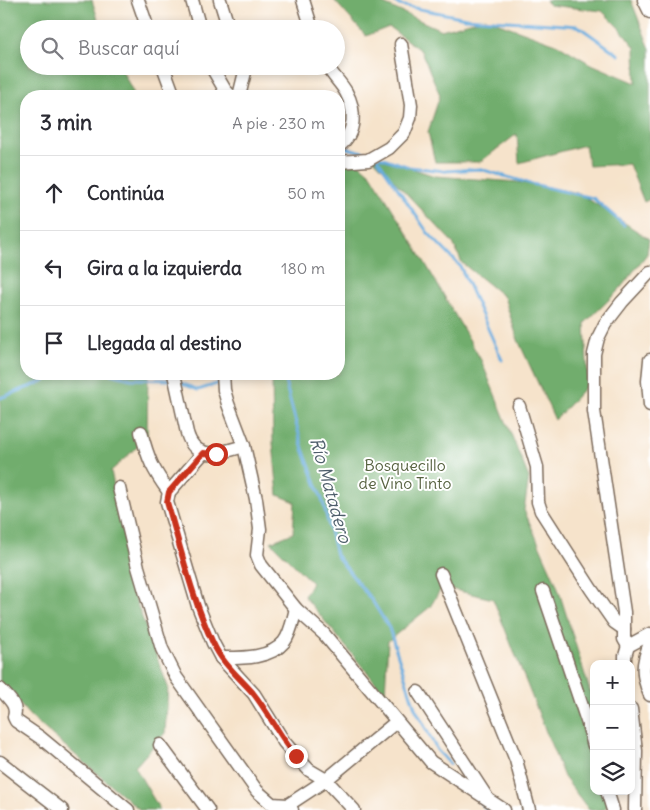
<!DOCTYPE html>
<html lang="es">
<head>
<meta charset="utf-8">
<style>
	body { margin:0; font-family:Delius,sans-serif; background:#f2f2f3; color:#2b2b33 }
	.controls { position:absolute; right:15px; bottom:15px; display:grid; overflow:hidden; border-radius:10px; box-shadow:0 2px 8px #0003 }
	.controls button { width:45px; height:45px; display:grid; place-items:center; padding:0; border:0; border-bottom:1px solid #e1e1e2; background:#fff; color:#2b2b33; font:25px sans-serif }
	.stop { position:absolute; width:15px; height:15px; margin:-11px; border:4px solid #c8321e; border-radius:50%; background:#fff }
	.stop.end { background:#c8321e; border-color:#fff; box-shadow:0 1px 5px #0008 }
	.list { margin:0; padding:0; list-style:none }
	h2 { display:flex; justify-content:space-between; align-items:center; height:65px; margin:0; padding:0 20px; font-size:21px }
	h2 small { font-size:16px; font-weight:400; color:#7c7c81 }
	.list li { display:grid; grid-template-columns:32px 1fr auto; gap:15px; align-items:center; box-sizing:border-box; height:75px; padding:0 20px; border-top:1px solid #e1e1e2 }
	.list b { display:block; font-size:19px; white-space:nowrap }
	.list em { font-size:16px; font-style:normal; color:#7c7c81 }
	.icon { flex:none; width:28px; height:28px; fill:none; stroke:currentColor; stroke-width:2; stroke-linecap:round; stroke-linejoin:round }
	.map { position:relative; flex:none; width:650px; height:810px; overflow:hidden }
	.search { position:absolute; background:#fff; box-shadow:0 2px 8px #0003; left:20px; top:20px; width:325px; height:55px; display:flex; align-items:center; gap:12px; box-sizing:border-box; padding:0 18px; border-radius:28px; color:#7c7c81; font-size:19px }
	.panel { position:absolute; background:#fff; box-shadow:0 2px 8px #0003; left:20px; top:90px; width:325px; height:290px; border-radius:20px }
	.map>svg:first-child { display:block }
	.forest { fill:#71ad6d; stroke:#566c46 }
	.lines { fill:none; stroke-linecap:round; stroke-linejoin:round }
	.stream { stroke:#6baddf; stroke-width:3 }
	.minor-casing { stroke:#7c6b5b; stroke-width:15 }
	.minor { stroke:#fff; stroke-width:12 }
	.route { stroke:#c8321e; stroke-width:6 }
	.labels { text-anchor:middle; dominant-baseline:central; stroke-width:4; stroke-linejoin:round; paint-order:stroke }
	.park-label { font-size:16px; fill:#576240; stroke:#fff }
	.water-label { font-size:18px; font-style:italic; fill:#4e5e6b; stroke:#fff }
</style>
</head>
<body>
<div class="map">
<svg width="650" height="810" viewBox="0 0 650 810">
	<rect width="100%" height="100%" fill="#fff"/>
	<filter id="ink" filterUnits="userSpaceOnUse"><feTurbulence type="fractalNoise" baseFrequency=".02" numOctaves="2"/><feDisplacementMap in="SourceGraphic" scale="10" xChannelSelector="R" yChannelSelector="G"/><feConvolveMatrix kernelMatrix="1 2 1 2 8 2 1 2 1" color-interpolation-filters="sRGB"/></filter>
	<filter id="wash" filterUnits="userSpaceOnUse"><feTurbulence type="fractalNoise" baseFrequency=".0096" numOctaves="4" result="noise"/><feDisplacementMap in="SourceGraphic" scale="20" xChannelSelector="R" yChannelSelector="G"/><feGaussianBlur stdDeviation="1.12" result="paint"/><feColorMatrix in="noise" values="0 0 0 0 0 0 0 0 0 0 0 0 0 0 0 0 0 1.4 0 .05"/><feComposite in="paint" operator="in"/></filter>
	<g filter="url(#wash)">
		<rect width="100%" height="100%" fill="#f6e3cb"/>
		<g class="forest">
			<path d="M 0,0 L 92,0 L 101,29 L 29,29 L 29,66 L 120,66 L 135,96 L 26,96 L 26,374 L 148,374 L 147,438 L 111,471 L 136,601 L 168,687 L 165,733 L 135,767 L 160,810 L 140,810 L 31,717 L 0,682 Z"/>
			<path d="M 334,0 L 375,0 L 441,30 L 485,18 L 559,45 L 589,63 L 636,83 L 635,47 L 622,31 L 602,11 L 549,5 L 546,0 L 631,0 L 650,49 L 650,199 L 644,202 L 629,164 L 589,166 L 585,145 L 519,163 L 517,134 L 480,162 L 435,162 L 428,132 L 440,95 L 421,51 L 389,27 L 366,36 Z"/>
			<path d="M 339,146 L 371,174 L 424,261 L 481,360 L 529,478 L 524,510 L 557,585 L 594,704 L 594,791 L 608,791 L 609,805 L 603,810 L 589,810 L 564,777 L 493,599 L 442,587 L 430,607 L 388,641 L 385,694 L 304,596 L 312,583 L 271,542 L 293,533 L 295,502 L 278,495 L 273,443 L 272,374 L 339,374 Z"/>
			<path d="M 370,155 L 435,176 L 517,182 L 579,193 L 649,239 L 647,254 L 619,290 L 585,323 L 588,384 L 555,420 L 518,340 L 504,297 L 462,263 L 453,243 Z"/>
		</g>
		<g class="lines">
			<g class="stream">
				<path d="M 393,0 L 399,5 L 466,18 L 578,26 L 619,55"/>
				<path d="M 245,90 L 252,96"/>
				<path d="M 344,147 L 370,154"/>
				<path d="M 380,157 L 409,167 L 445,171 L 480,169 L 532,184 L 593,198 L 624,225"/>
				<path d="M 377,158 L 428,233 L 460,266 L 502,360"/>
				<path d="M 111,374 L 131,379 L 172,380"/>
				<path d="M 283,374 L 303,449 L 323,502 L 336,555 L 373,602 L 389,628 L 415,708 L 437,750 L 450,764"/>
				<path d="M 228,380 L 245,374"/>
				<path d="M 181,383 L 198,390 L 220,383"/>
				<path d="M 0,398 L 37,384 L 58,374"/>
				<path d="M 480,801 L 487,810"/>
			</g>
		</g>
	</g>
	<g filter="url(#ink)">
		<g class="lines">
			<g class="minor-casing">
				<g id="minor">
					<path d="M 138,0 L 148,29"/>
					<path d="M 192,0 L 200,29"/>
					<path d="M 220,0 L 229,29"/>
					<path d="M 303,0 L 312,29"/>
					<path d="M 644,0 L 650,12"/>
					<path d="M 163,66 L 174,96"/>
					<path d="M 211,66 L 225,90 L 231,96"/>
					<path d="M 327,66 C 333,76 341,83 346,92 C 356,110 356,133 339,146"/>
					<path d="M 239,96 L 245,72 L 243,66"/>
					<path d="M 339,162 L 368,160 L 389,148 L 404,133 L 410,118 L 411,105 L 401,44"/>
					<path d="M 650,360 L 648,381 L 650,405"/>
					<path d="M 174,374 L 187,433 C 196,464 222,452 244,446"/>
					<path d="M 223,374 L 224,390 L 228,404 L 244,446 L 256,499 L 260,529 L 257,555 L 261,565 L 296,609 L 324,634 L 431,762 L 504,810"/>
					<path d="M 519,406 L 537,467 L 538,502 L 541,511 L 591,589 L 614,622 L 624,629"/>
					<path d="M 141,432 C 148,459 153,470 169,492"/>
					<path d="M 203,453 L 169,492 L 167,502 L 198,606 L 213,643 L 221,658 L 254,694 L 284,742 L 296,756 L 309,770 L 326,780 L 354,810"/>
					<path d="M 119,488 L 138,567 L 162,649 L 176,677 L 257,791 L 272,804 L 288,805 L 292,810"/>
					<path d="M 441,574 L 516,760 L 529,810"/>
					<path d="M 543,591 L 587,721 L 594,746"/>
					<path d="M 650,643 C 642,664 641,674 650,695"/>
					<path d="M 628,646 L 624,639 L 624,612 L 594,411 L 594,354 L 598,338 L 605,324 L 622,302 L 650,272"/>
					<path d="M 221,658 C 241,658 270,659 284,642 C 291,633 293,619 296,609"/>
					<path d="M 625,664 L 625,656 L 628,646 L 650,634"/>
					<path d="M 0,689 C 8,698 18,705 14,717 L 16,721 L 41,738 L 128,810"/>
					<path d="M 418,692 L 486,796"/>
					<path d="M 631,709 L 636,751 L 635,810"/>
					<path d="M 160,745 L 208,810"/>
					<path d="M 0,762 L 62,810"/>
					<path d="M 607,791 L 613,810"/>
					<path d="M 288,805 L 326,780 L 396,722"/>
				</g>
			</g>
			<use href="#minor" class="minor"/>
		</g>
	</g>
	<g class="lines" filter="url(#ink)">
		<path class="route" d="M 216,454 L 203,453 L 169,492 L 167,502 C 181,549 192,599 213,643 C 222,663 239,677 253,693 C 269,713 280,737 296,756"/>
	</g>
	<g class="labels">
		<g class="park-label">
			<text x="405" y="465">Bosquecillo<tspan x="405" dy="18">de Vino Tinto</tspan></text>
		</g>
		<g class="water-label">
			<text transform="translate(331 490) rotate(74)">Río Matadero</text>
		</g>
	</g>
</svg>
<div class="controls">
<button>+</button>
<button>−</button>
<button><svg class="icon" aria-label="layers" viewBox="0 0 24 24"><path d="M12 4l9 5-9 5-9-5zM3 14l9 5 9-5"/></svg></button>
</div>
<div class="stop" style="left:216px;top:454px"></div>
<div class="stop end" style="left:296px;top:756px"></div>
<div class="search"><svg class="icon" aria-label="search" viewBox="0 0 24 24"><circle cx="10" cy="10" r="6"/><path d="M15 15l6 6"/></svg>Buscar aquí</div>
<section class="panel">
<h2>3 min<small>A pie · 230 m</small></h2>
<ul class="list">
<li><svg class="icon" aria-label="ahead" viewBox="0 0 24 24"><path d="M12 20V5M6 11l6-6 6 6"/></svg><div><b>Continúa</b></div><em>50 m</em></li>
<li><svg class="icon" aria-label="left" viewBox="0 0 24 24"><path d="M17 20v-9H6M10 6l-5 5 5 5"/></svg><div><b>Gira a la izquierda</b></div><em>180 m</em></li>
<li><svg class="icon" aria-label="arrive" viewBox="0 0 24 24"><path d="M6 21V4h12l-3 4 3 4H6"/></svg><div><b>Llegada al destino</b></div></li>
</ul>
</section>
</div>
</body>
</html>
